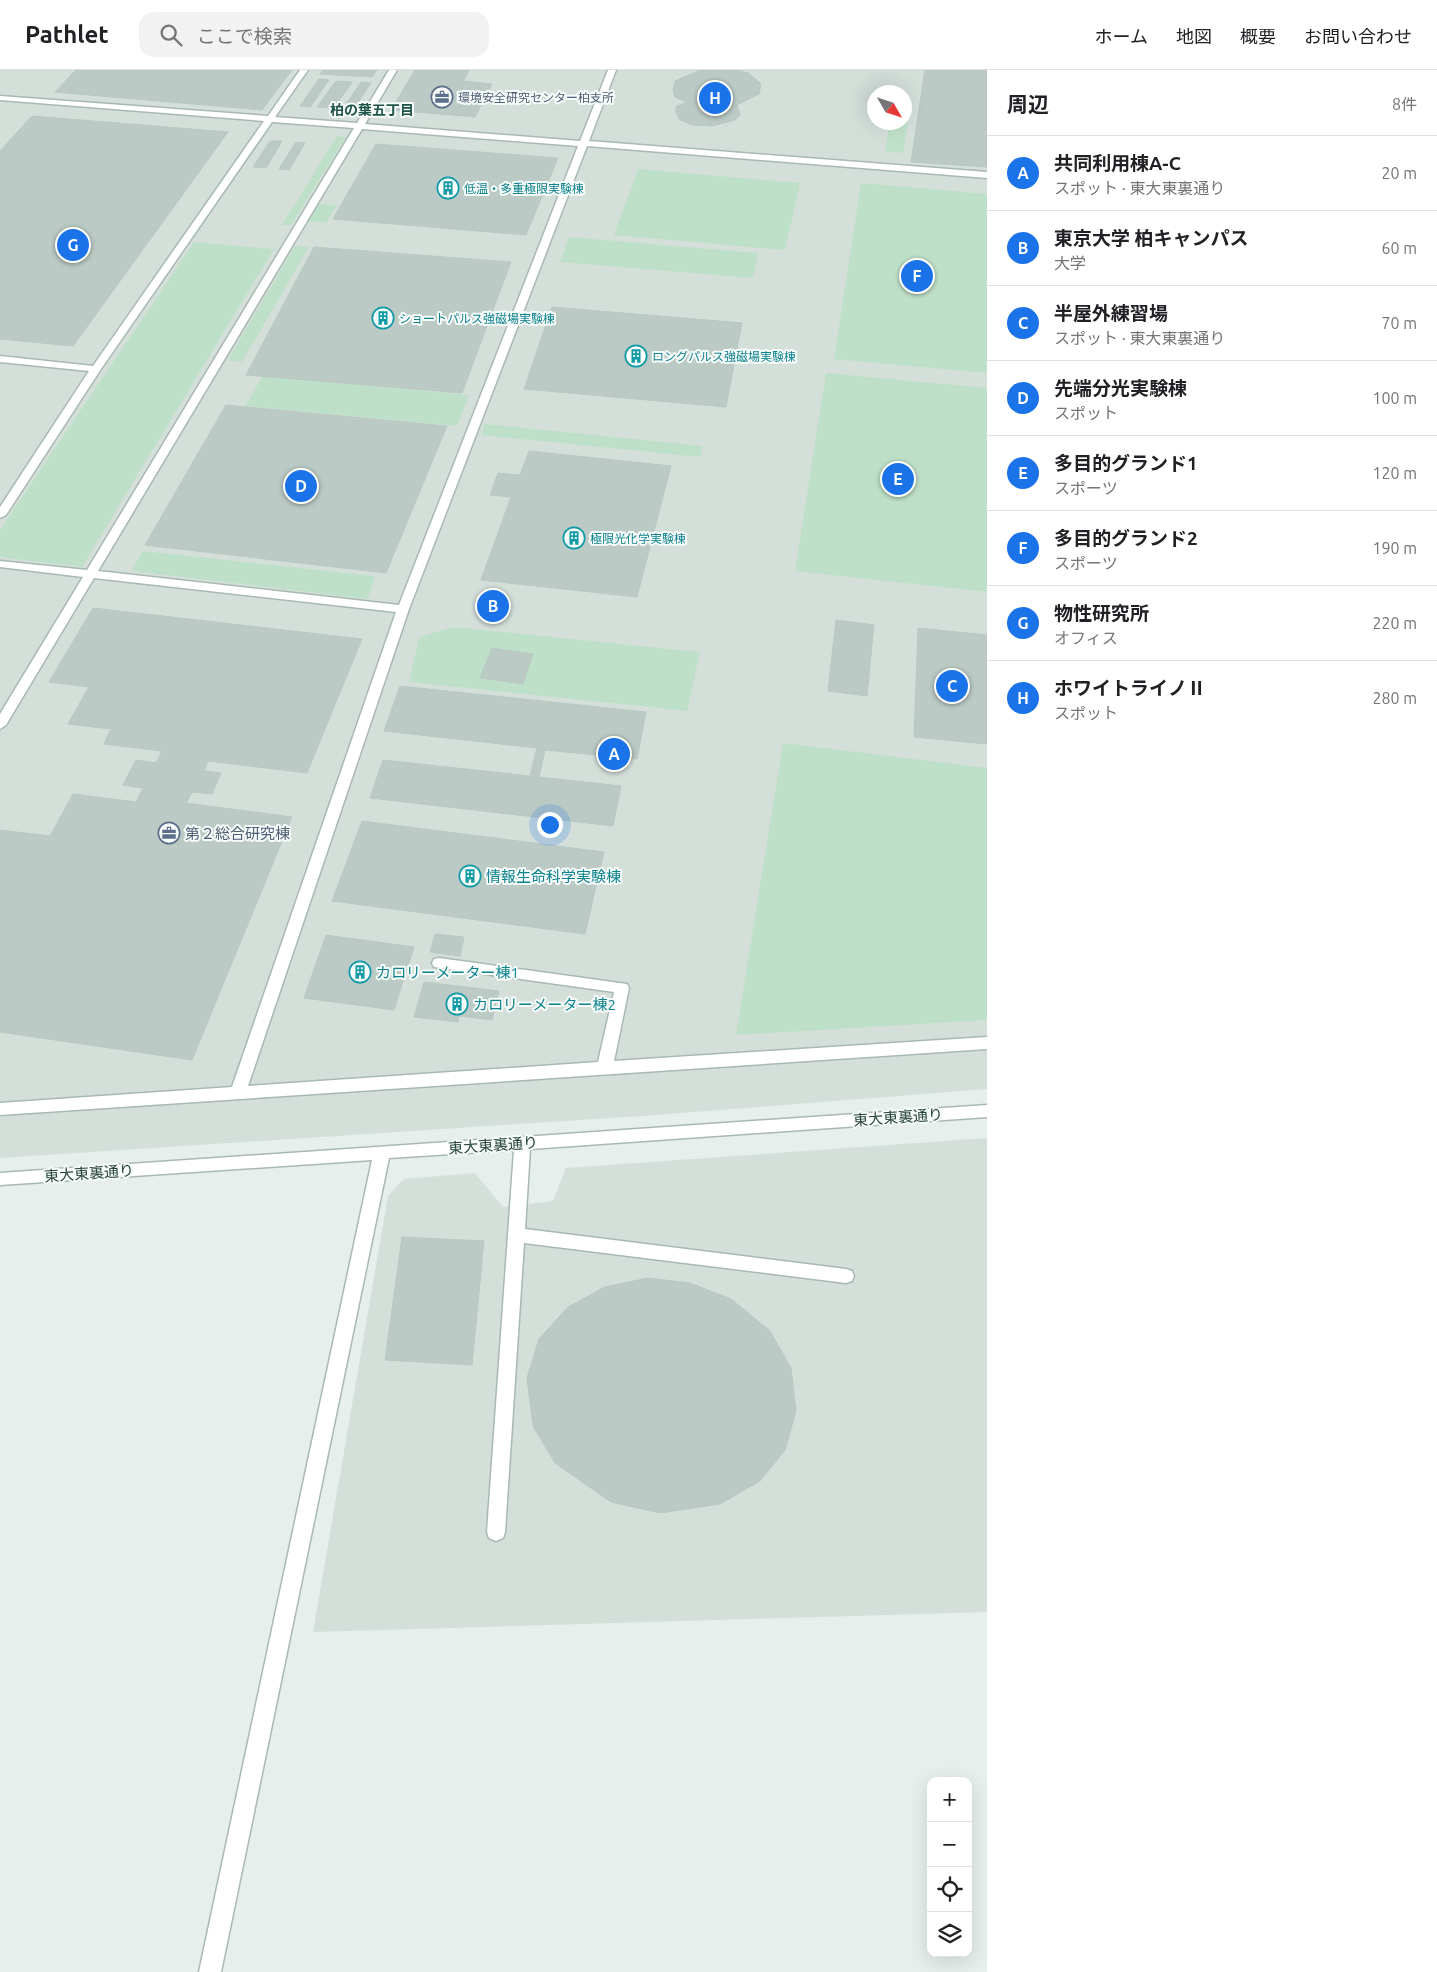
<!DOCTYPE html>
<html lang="ja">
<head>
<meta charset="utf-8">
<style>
	body { margin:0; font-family:Ubuntu,"Noto Sans JP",sans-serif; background:#f2f2f2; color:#202124 }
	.controls { position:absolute; right:15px; bottom:15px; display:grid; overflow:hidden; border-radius:10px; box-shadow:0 5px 20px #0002 }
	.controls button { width:45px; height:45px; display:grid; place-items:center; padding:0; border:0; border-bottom:1px solid #e0e0e0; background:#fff; color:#202124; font:25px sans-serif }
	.compass { position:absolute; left:867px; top:15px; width:45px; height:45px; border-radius:50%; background:#fff; box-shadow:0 5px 20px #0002; rotate:129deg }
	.you { position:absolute; left:549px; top:754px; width:18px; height:18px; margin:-12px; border:4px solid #fff; border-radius:50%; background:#1a73e8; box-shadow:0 0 0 8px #1a73e833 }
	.badge { display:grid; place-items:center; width:32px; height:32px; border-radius:50%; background:#1a73e8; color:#fff; font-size:16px; font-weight:700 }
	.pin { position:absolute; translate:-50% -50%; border:2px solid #fff; box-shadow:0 1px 5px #0006 }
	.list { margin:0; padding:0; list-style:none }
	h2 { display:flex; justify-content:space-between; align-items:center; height:65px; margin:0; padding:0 20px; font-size:21px }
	h2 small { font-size:16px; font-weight:400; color:#757577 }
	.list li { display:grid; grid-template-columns:32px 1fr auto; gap:15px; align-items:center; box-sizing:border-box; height:75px; padding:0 20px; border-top:1px solid #e0e0e0 }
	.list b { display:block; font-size:19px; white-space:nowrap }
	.list p { margin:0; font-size:16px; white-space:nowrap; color:#757577 }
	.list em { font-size:16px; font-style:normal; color:#757577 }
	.icon { flex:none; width:28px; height:28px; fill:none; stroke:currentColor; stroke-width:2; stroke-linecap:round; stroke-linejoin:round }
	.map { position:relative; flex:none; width:987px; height:1902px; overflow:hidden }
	header { display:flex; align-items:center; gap:30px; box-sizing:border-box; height:70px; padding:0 25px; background:#fff; border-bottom:1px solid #e0e0e0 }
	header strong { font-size:24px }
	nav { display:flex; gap:28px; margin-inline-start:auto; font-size:18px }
	.search { width:350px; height:45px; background:#f2f2f2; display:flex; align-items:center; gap:12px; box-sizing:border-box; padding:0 18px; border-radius:15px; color:#757577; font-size:19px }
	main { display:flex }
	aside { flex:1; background:#fff }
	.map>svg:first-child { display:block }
	.built { fill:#d4dfda; fill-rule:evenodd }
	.green { fill:#bfe0c8; fill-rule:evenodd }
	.building { fill:#bbcac4; stroke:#b8c9c2 }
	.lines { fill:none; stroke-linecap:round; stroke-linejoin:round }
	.minor-casing { stroke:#a8b8b2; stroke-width:3 }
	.minor { fill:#fff; fill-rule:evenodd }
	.labels { text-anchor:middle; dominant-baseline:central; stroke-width:4; stroke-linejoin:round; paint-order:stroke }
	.far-service-label { font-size:12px; fill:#4e5e75; stroke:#f7fbf9; text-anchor:start }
	.far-culture-label { font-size:12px; fill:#0d838f; stroke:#f7fbf9; text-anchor:start }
	.far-neighbourhood-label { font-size:14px; font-weight:bold; fill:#1f5548; stroke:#f7fbf9 }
	.service-label { font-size:15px; fill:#4e5e75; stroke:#f7fbf9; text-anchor:start }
	.culture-label { font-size:15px; fill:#0d838f; stroke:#f7fbf9; text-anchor:start }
	.street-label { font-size:15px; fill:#24423a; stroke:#f7fbf9 }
</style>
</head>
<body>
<header>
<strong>Pathlet</strong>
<div class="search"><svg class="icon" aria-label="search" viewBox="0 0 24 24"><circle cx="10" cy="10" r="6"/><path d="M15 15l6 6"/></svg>ここで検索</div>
<nav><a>ホーム</a><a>地図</a><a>概要</a><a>お問い合わせ</a></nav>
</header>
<main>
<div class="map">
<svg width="987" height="1902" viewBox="0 0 987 1902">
	<rect width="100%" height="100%" fill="#e6efeb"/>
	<g class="built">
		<path d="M 0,0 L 987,0 L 987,1019 L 657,1045 L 0,1088 ZM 874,22 L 904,22 L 904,52 L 874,52 Z"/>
		<path d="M 987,1068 L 987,1542 L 313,1562 L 388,1126 L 404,1109 L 475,1103 L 503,1137 L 553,1131 L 566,1098 Z"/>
	</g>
	<g class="green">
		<path d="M 905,44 L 909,44 L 903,83 L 885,81 L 890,53 L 904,52 Z"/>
		<path d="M 337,66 L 346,67 L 291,155 L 282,155 Z"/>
		<path d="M 638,99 L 800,113 L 785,180 L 614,165 Z"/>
		<path d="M 861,113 L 987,124 L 987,303 L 834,289 Z"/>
		<path d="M 319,134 L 337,135 L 326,153 L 307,151 Z"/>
		<path d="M 569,167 L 758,183 L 753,208 L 560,192 Z"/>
		<path d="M 194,172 L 274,179 L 82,497 L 0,487 L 0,460 Z"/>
		<path d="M 295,176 L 309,177 L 242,292 L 228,290 Z"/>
		<path d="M 826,303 L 987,318 L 987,522 L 795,501 Z"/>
		<path d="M 263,306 L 469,325 L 457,356 L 245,336 Z"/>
		<path d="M 485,354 L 703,376 L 700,387 L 481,365 Z"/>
		<path d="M 142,481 L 375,506 L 368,529 L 132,501 Z"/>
		<path d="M 453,557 L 700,582 L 687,641 L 409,612 L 419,567 ZM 492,578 L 533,584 L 522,614 L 480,608 Z"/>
		<path d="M 783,673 L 987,698 L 987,950 L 736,965 Z"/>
	</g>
	<g class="building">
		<path d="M 76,0 L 292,0 L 262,40 L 55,22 Z"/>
		<path d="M 323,0 L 377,0 L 372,7 L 320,4 Z"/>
		<path d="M 415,0 L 469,0 L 463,11 L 492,14 L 475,47 L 391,40 Z"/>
		<path d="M 738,0 L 748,3 L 761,14 L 759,24 L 737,35 L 740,45 L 735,50 L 712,56 L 693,55 L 680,50 L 676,43 L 676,37 L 687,32 L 675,27 L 673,19 L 675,11 L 700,0 Z"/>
		<path d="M 925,0 L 987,0 L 987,97 L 911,92 Z"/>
		<path d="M 319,9 L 329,10 L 310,37 L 300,36 Z"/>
		<path d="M 336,11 L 352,12 L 334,38 L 317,37 Z"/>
		<path d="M 361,12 L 371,13 L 353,40 L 343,39 Z"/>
		<path d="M 32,46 L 228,62 L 73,276 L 0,269 L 0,81 Z"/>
		<path d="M 270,71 L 282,71 L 266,98 L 253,97 Z"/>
		<path d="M 296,72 L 305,73 L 289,100 L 279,99 Z"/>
		<path d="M 376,74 L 558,88 L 526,165 L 333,149 Z"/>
		<path d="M 314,177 L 511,192 L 462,323 L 246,305 Z"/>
		<path d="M 552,237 L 742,253 L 726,337 L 524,319 Z"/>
		<path d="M 226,335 L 447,356 L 386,503 L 145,475 Z"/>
		<path d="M 529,381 L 671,396 L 637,527 L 481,510 L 511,427 L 490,425 L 498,403 L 520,405 Z"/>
		<path d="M 93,538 L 362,569 L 307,703 L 208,691 L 204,701 L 221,703 L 212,724 L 192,722 L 186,733 L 292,747 L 192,990 L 0,962 L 0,760 L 50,766 L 73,724 L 136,732 L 143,718 L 123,715 L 136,690 L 156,693 L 162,681 L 104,674 L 111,659 L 68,654 L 89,617 L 49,612 Z"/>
		<path d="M 836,550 L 874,555 L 867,626 L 828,621 Z"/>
		<path d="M 918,558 L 987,565 L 987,674 L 914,667 Z"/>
		<path d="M 492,578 L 533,584 L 523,614 L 480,608 Z"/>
		<path d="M 400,616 L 646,642 L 637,689 L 545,680 L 539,707 L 621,716 L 613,756 L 370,728 L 383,690 L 530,706 L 537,678 L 384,661 Z"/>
		<path d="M 362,751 L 604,782 L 585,864 L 332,831 Z"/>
		<path d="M 435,864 L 464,867 L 460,886 L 430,882 Z"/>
		<path d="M 326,865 L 414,877 L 394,940 L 304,928 Z"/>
		<path d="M 424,912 L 499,921 L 492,950 L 459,946 L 458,952 L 414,947 Z"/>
		<path d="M 402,1167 L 484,1171 L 472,1295 L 385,1290 Z"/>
		<path d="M 648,1208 L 690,1213 L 731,1229 L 770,1261 L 791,1298 L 796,1341 L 785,1380 L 760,1411 L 720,1434 L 660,1443 L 611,1432 L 555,1393 L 533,1356 L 527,1308 L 539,1269 L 568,1237 L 605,1217 Z"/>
	</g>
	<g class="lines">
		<g class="minor-casing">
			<g id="minor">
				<path d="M 300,0 L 308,0 L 275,47 L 357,53 L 389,0 L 397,0 L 365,54 L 580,71 L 608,0 L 616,0 L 589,71 L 987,102 L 987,108 L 587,76 L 409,539 L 248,1016 L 598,992 L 614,922 L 434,897 L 432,893 L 434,889 L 439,888 L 627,914 L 629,918 L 614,991 L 987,967 L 987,979 L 0,1045 L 0,1033 L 232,1017 L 396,542 L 94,508 L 6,655 L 0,659 L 0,644 L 83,507 L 0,497 L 0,491 L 87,500 L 354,58 L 272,52 L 101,299 L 6,445 L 0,448 L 0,437 L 89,301 L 0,292 L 0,286 L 93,296 L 264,51 L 0,30 L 0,26 L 268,46 ZM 362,59 L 578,76 L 399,535 L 98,501 Z"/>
				<path d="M 987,1035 L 987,1047 L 530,1079 L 525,1159 L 846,1199 L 852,1201 L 854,1206 L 852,1211 L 846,1213 L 524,1173 L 505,1462 L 503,1468 L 496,1471 L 489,1468 L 487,1462 L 514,1080 L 389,1088 L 221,1902 L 199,1902 L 372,1090 L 0,1115 L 0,1103 Z"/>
			</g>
		</g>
		<use href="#minor" class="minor"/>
	</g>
	<defs>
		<g id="office-ring" transform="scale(1.125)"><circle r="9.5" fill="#f7fbf9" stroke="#5c6f8a" stroke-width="1.5"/><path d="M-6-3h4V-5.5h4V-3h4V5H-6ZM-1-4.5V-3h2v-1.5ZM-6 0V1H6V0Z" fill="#5c6f8a"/></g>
		<g id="building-ring" transform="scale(1.125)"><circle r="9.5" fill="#f7fbf9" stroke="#0f9aa8" stroke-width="1.5"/><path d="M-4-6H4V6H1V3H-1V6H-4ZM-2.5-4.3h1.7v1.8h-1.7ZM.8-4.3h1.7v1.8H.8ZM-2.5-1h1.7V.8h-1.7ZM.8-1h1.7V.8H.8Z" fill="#0f9aa8"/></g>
	</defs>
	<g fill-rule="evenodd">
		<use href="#office-ring" x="442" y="27"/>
		<use href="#building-ring" x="448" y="118"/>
		<use href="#building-ring" x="383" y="248"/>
		<use href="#building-ring" x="636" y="286"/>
		<use href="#building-ring" x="574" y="468"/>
		<use href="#office-ring" x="169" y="763"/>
		<use href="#building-ring" x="470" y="806"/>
		<use href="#building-ring" x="360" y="902"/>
		<use href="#building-ring" x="457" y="934"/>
	</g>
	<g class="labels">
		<g class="far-service-label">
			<text x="458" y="27">環境安全研究センター柏支所</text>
		</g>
		<g class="far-culture-label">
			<text x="464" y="118">低温・多重極限実験棟</text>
			<text x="399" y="248">ショートパルス強磁場実験棟</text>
			<text x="652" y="286">ロングパルス強磁場実験棟</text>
			<text x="590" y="468">極限光化学実験棟</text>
		</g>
		<g class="far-neighbourhood-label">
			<text x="372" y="40">柏の葉五丁目</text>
		</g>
		<g class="service-label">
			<text x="185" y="763">第２総合研究棟</text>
		</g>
		<g class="culture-label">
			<text x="486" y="806">情報生命科学実験棟</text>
			<text x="376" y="902">カロリーメーター棟1</text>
			<text x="473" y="934">カロリーメーター棟2</text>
		</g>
		<g class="street-label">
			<text transform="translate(898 1047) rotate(-4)">東大東裏通り</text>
			<text transform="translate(493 1075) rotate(-4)">東大東裏通り</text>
			<text transform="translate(89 1103) rotate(-4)">東大東裏通り</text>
		</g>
	</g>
</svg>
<div class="controls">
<button>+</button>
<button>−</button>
<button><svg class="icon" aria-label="locate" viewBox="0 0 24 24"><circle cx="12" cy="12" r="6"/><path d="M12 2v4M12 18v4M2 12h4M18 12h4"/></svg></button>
<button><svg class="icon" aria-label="layers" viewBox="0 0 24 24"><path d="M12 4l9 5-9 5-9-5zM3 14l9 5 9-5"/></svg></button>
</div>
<svg class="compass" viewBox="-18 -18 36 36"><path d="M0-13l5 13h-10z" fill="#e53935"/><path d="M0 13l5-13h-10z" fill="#757577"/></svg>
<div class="you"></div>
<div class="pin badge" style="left:614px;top:684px">A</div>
<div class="pin badge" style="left:493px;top:536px">B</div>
<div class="pin badge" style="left:952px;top:616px">C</div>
<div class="pin badge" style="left:301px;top:416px">D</div>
<div class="pin badge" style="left:898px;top:409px">E</div>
<div class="pin badge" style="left:917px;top:206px">F</div>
<div class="pin badge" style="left:73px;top:175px">G</div>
<div class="pin badge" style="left:715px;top:28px">H</div>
</div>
<aside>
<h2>周辺<small>8件</small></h2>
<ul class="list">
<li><span class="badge">A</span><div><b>共同利用棟A-C</b><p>スポット · 東大東裏通り</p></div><em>20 m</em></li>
<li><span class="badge">B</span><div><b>東京大学 柏キャンパス</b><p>大学</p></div><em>60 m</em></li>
<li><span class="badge">C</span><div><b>半屋外練習場</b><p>スポット · 東大東裏通り</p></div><em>70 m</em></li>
<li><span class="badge">D</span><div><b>先端分光実験棟</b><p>スポット</p></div><em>100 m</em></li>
<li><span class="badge">E</span><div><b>多目的グランド1</b><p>スポーツ</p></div><em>120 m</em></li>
<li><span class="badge">F</span><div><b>多目的グランド2</b><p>スポーツ</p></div><em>190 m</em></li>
<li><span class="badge">G</span><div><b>物性研究所</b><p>オフィス</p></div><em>220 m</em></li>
<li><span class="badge">H</span><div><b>ホワイトライノⅡ</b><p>スポット</p></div><em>280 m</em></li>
</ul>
</aside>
</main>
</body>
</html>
